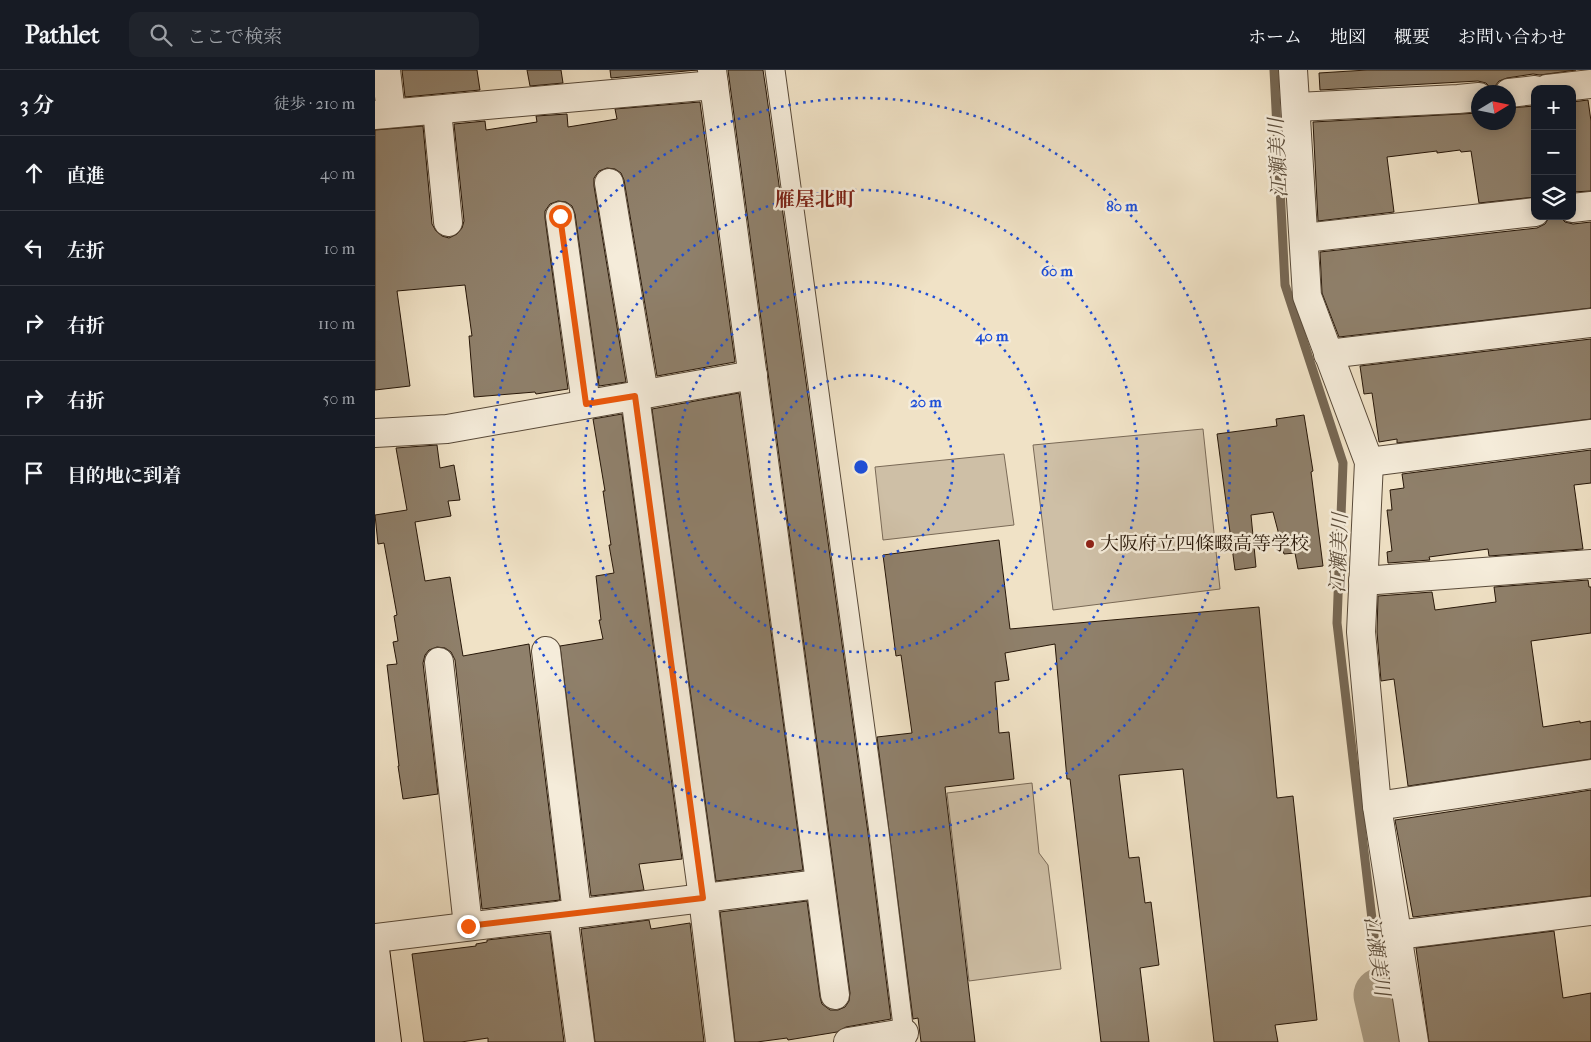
<!DOCTYPE html>
<html lang="ja">
<head>
<meta charset="utf-8">
<style>
	body { margin:0; font-family:"IM FELL French Canon","Noto Serif JP",serif; background:#20242c; color:#f1f3f6 }
	.controls { position:absolute; right:15px; top:15px; display:grid; overflow:hidden; border-radius:10px; box-shadow:0 2px 12px #0003 }
	.controls button { width:45px; height:45px; display:grid; place-items:center; padding:0; border:0; border-bottom:1px solid #363941; background:#171b24; color:#f1f3f6; font:25px sans-serif }
	.compass { position:absolute; left:1096px; top:15px; width:45px; height:45px; border-radius:50%; background:#171b24; box-shadow:0 2px 12px #0003; rotate:80deg }
	.stop { position:absolute; width:15px; height:15px; margin:-11px; border:4px solid #ea580c; border-radius:50%; background:#fff }
	.stop.end { background:#ea580c; border-color:#fff; box-shadow:0 1px 5px #0008 }
	.list { margin:0; padding:0; list-style:none }
	h2 { display:flex; justify-content:space-between; align-items:center; height:65px; margin:0; padding:0 20px; font-size:21px }
	h2 small { font-size:16px; font-weight:400; color:#9ea1a6 }
	.list li { display:grid; grid-template-columns:32px 1fr auto; gap:15px; align-items:center; box-sizing:border-box; height:75px; padding:0 20px; border-top:1px solid #363941 }
	.list b { display:block; font-size:19px; white-space:nowrap }
	.list em { font-size:16px; font-style:normal; color:#9ea1a6 }
	.icon { flex:none; width:28px; height:28px; fill:none; stroke:currentColor; stroke-width:2; stroke-linecap:round; stroke-linejoin:round }
	.map { position:relative; flex:none; width:1216px; height:972px; overflow:hidden }
	header { display:flex; align-items:center; gap:30px; box-sizing:border-box; height:70px; padding:0 25px; background:#171b24; border-bottom:1px solid #363941 }
	header strong { font-size:24px }
	nav { display:flex; gap:28px; margin-inline-start:auto; font-size:18px }
	.search { width:350px; height:45px; background:#20242c; display:flex; align-items:center; gap:12px; box-sizing:border-box; padding:0 18px; border-radius:10px; color:#9ea1a6; font-size:19px }
	main { display:flex }
	aside { flex:1; background:#171b24 }
	.map>svg:first-child { display:block }
	.green { fill:#cebfa6; stroke:#7a6a57 }
	.lines { fill:none; stroke-linecap:round; stroke-linejoin:round }
	.stream { stroke:#766753; stroke-width:9 }
	.river { stroke:#ab9d85; stroke-width:55 }
	.building { fill:#8f806b; stroke:#261608 }
	.lane-casing { stroke:#584938; stroke-width:21 }
	.street-casing { stroke:#584938; stroke-width:30 }
	.secondary-casing { stroke:#261608; stroke-width:30 }
	.lane { stroke:#f5ecda; stroke-width:19 }
	.street { stroke:#f5ecda; stroke-width:28 }
	.secondary { stroke:#f5ecda; stroke-width:28 }
	.route { stroke:#ea580c; stroke-width:6 }
	.ring { fill:none; stroke:#1d4ed8; stroke-width:2.5; stroke-dasharray:2.5 5 }
	.poi-dot { fill:#8f2418; stroke:#f5ecda; stroke-width:2 }
	.labels { text-anchor:middle; dominant-baseline:central; stroke-width:5; stroke-linejoin:round; paint-order:stroke }
	.poi-label { font-size:19px; fill:#261608; stroke:#f5ecda; text-anchor:start }
	.water-label { font-size:20px; font-style:italic; fill:#5b4c3a; stroke:#f5ecda }
	.neighbourhood-label { font-size:20px; font-weight:bold; fill:#7a1f14; stroke:#f5ecda }
	.centre { fill:#1d4ed8; stroke:#f5ecda; stroke-width:2.5 }
	.ring-label { font-size:15px; text-anchor:middle; font-weight:bold; fill:#1d4ed8; stroke:#f5ecda; stroke-width:5; stroke-linejoin:round; paint-order:stroke }
</style>
</head>
<body>
<header>
<strong>Pathlet</strong>
<div class="search"><svg class="icon" aria-label="search" viewBox="0 0 24 24"><circle cx="10" cy="10" r="6"/><path d="M15 15l6 6"/></svg>ここで検索</div>
<nav><a>ホーム</a><a>地図</a><a>概要</a><a>お問い合わせ</a></nav>
</header>
<main>
<aside>
<h2>3 分<small>徒歩 · 210 m</small></h2>
<ul class="list">
<li><svg class="icon" aria-label="ahead" viewBox="0 0 24 24"><path d="M12 20V5M6 11l6-6 6 6"/></svg><div><b>直進</b></div><em>40 m</em></li>
<li><svg class="icon" aria-label="left" viewBox="0 0 24 24"><path d="M17 20v-9H6M10 6l-5 5 5 5"/></svg><div><b>左折</b></div><em>10 m</em></li>
<li><svg class="icon" aria-label="right" viewBox="0 0 24 24"><path d="M7 20v-9h11M14 6l5 5-5 5"/></svg><div><b>右折</b></div><em>110 m</em></li>
<li><svg class="icon" aria-label="right" viewBox="0 0 24 24"><path d="M7 20v-9h11M14 6l5 5-5 5"/></svg><div><b>右折</b></div><em>50 m</em></li>
<li><svg class="icon" aria-label="arrive" viewBox="0 0 24 24"><path d="M6 21V4h12l-3 4 3 4H6"/></svg><div><b>目的地に到着</b></div></li>
</ul>
</aside>
<div class="map">
<svg width="1216" height="972" viewBox="0 0 1216 972">
	<rect width="100%" height="100%" fill="#f0e2c6"/>
	<filter id="stains"><feTurbulence type="fractalNoise" baseFrequency=".004" numOctaves="4"/><feColorMatrix values="0 0 0 0 .2 0 0 0 0 .09 0 0 0 0 .02 0 0 0 .5 -.17"/></filter>
	<radialGradient id="worn" r=".72"><stop offset=".6" stop-color="#630" stop-opacity="0"/><stop offset="1" stop-color="#630" stop-opacity=".3"/></radialGradient>
	<g class="green">
		<path d="M 828,359 L 845,519 L 678,540 L 658,375 Z"/>
		<path d="M 629,384 L 639,455 L 508,470 L 500,397 Z"/>
		<path d="M 657,713 L 664,783 L 673,795 L 686,899 L 594,911 L 572,723 Z"/>
	</g>
	<g class="lines">
		<path class="stream" d="M 899,0 L 910,215 L 968,393 L 962,553 L 1006,925"/>
		<path class="river" d="M 1006,925 L 1017,972"/>
	</g>
	<g class="building">
		<path d="M 27,0 L 102,0 L 105,20 L 30,27 Z"/>
		<path d="M 152,0 L 186,0 L 188,13 L 155,16 Z"/>
		<path d="M 235,0 L 322,0 L 236,8 Z"/>
		<path d="M 353,0 L 388,0 L 391,20 L 493,763 L 516,949 L 471,957 L 462,962 L 413,970 L 412,968 L 382,972 L 360,972 L 345,842 L 432,831 L 445,927 L 447,934 L 455,940 L 463,940 L 470,937 L 474,931 L 475,923 Z"/>
		<path d="M 992,0 L 1201,0 L 1165,5 L 1158,4 L 1132,8 L 1124,11 L 1120,16 L 1119,22 L 1116,18 L 1111,13 L 1103,11 L 945,20 L 944,3 Z"/>
		<path d="M 1213,30 L 1216,51 L 1216,121 L 1197,122 L 1197,32 Z"/>
		<path d="M 325,32 L 360,292 L 282,306 L 249,110 L 246,103 L 240,99 L 232,98 L 224,101 L 219,108 L 219,116 L 251,312 L 224,316 L 200,144 L 197,136 L 191,132 L 183,131 L 175,134 L 170,141 L 170,148 L 193,319 L 161,324 L 160,322 L 99,327 L 94,266 L 97,266 L 90,215 L 22,221 L 35,316 L 0,320 L 0,60 L 48,56 L 57,154 L 61,161 L 67,166 L 74,168 L 82,164 L 87,158 L 89,151 L 79,54 L 110,51 L 111,60 L 162,52 L 161,46 L 192,44 L 193,57 L 242,49 L 240,39 Z"/>
		<path d="M 1160,36 L 1160,127 L 1104,133 L 1096,81 L 1086,82 L 1085,80 L 1062,83 L 1062,81 L 1012,87 L 1019,142 L 943,151 L 938,52 L 1104,43 L 1104,52 L 1134,52 L 1134,38 Z"/>
		<path d="M 1175,146 L 1184,146 L 1190,152 L 1198,154 L 1216,152 L 1216,238 L 964,267 L 947,223 L 945,182 L 1162,158 L 1170,154 Z"/>
		<path d="M 1216,269 L 1216,349 L 1022,373 L 1022,369 L 1004,372 L 997,323 L 989,324 L 985,296 Z"/>
		<path d="M 364,323 L 428,800 L 341,811 L 277,339 Z"/>
		<path d="M 247,344 L 307,789 L 264,794 L 269,820 L 216,826 L 185,576 L 228,569 L 224,550 L 226,550 L 221,506 L 239,503 L 234,475 L 236,475 L 228,421 L 230,421 L 218,349 Z"/>
		<path d="M 929,345 L 938,401 L 936,402 L 948,496 L 923,499 L 920,483 L 909,484 L 898,442 L 876,445 L 881,497 L 860,500 L 842,364 L 902,356 L 901,349 Z"/>
		<path d="M 62,375 L 65,398 L 79,395 L 85,430 L 73,431 L 76,446 L 40,452 L 50,511 L 75,507 L 88,586 L 154,574 L 185,830 L 107,839 L 80,590 L 76,582 L 70,578 L 62,577 L 54,580 L 50,585 L 48,593 L 63,724 L 28,729 L 23,696 L 24,696 L 12,595 L 22,594 L 18,572 L 23,571 L 19,546 L 22,545 L 9,473 L 3,474 L 0,445 L 32,440 L 21,378 Z"/>
		<path d="M 1216,380 L 1216,413 L 1199,415 L 1208,479 L 1114,486 L 1113,479 L 1054,487 L 1055,490 L 1013,493 L 1012,482 L 1017,481 L 1012,440 L 1017,440 L 1015,420 L 1029,418 L 1027,404 Z"/>
		<path d="M 624,470 L 635,559 L 884,537 L 902,728 L 918,726 L 942,950 L 900,955 L 903,972 L 839,972 L 808,699 L 744,705 L 754,788 L 764,787 L 770,833 L 776,832 L 784,895 L 765,898 L 774,972 L 726,972 L 695,709 L 692,709 L 680,574 L 630,583 L 634,610 L 620,612 L 624,663 L 634,662 L 639,709 L 570,717 L 600,972 L 546,972 L 543,948 L 538,949 L 502,667 L 537,663 L 526,585 L 521,586 L 508,485 Z"/>
		<path d="M 1213,510 L 1214,517 L 1216,517 L 1216,563 L 1156,571 L 1168,657 L 1205,651 L 1205,653 L 1216,651 L 1216,689 L 1033,716 L 1019,609 L 1006,611 L 1002,562 L 1003,526 L 1057,522 L 1060,540 L 1121,532 L 1119,517 Z"/>
		<path d="M 1216,720 L 1216,826 L 1038,847 L 1020,750 Z"/>
		<path d="M 274,850 L 276,859 L 315,853 L 329,972 L 220,972 L 206,859 Z"/>
		<path d="M 1179,861 L 1188,928 L 1216,923 L 1216,972 L 1054,972 L 1041,878 Z"/>
		<path d="M 175,863 L 189,972 L 113,972 L 113,968 L 86,972 L 49,972 L 37,884 L 101,876 L 101,874 L 112,872 L 112,870 Z"/>
	</g>
	<g class="lines">
		<g class="lane-casing">
			<path id="lane" d="M 400,0 L 504,762 L 530,972"/>
		</g>
		<g class="street-casing">
			<g id="street">
				<path d="M 11,0 L 16,43"/>
				<path d="M 337,0 L 460,925"/>
				<path d="M 918,0 L 932,226 L 994,392 L 986,562 L 1002,736 L 1039,972"/>
				<path d="M 1172,19 L 1216,14"/>
				<path d="M 1134,23 L 1160,20"/>
				<path d="M 922,37 L 1083,29 L 1104,27"/>
				<path d="M 62,40 L 73,152"/>
				<path d="M 0,45 L 339,15"/>
				<path d="M 234,113 L 269,324"/>
				<path d="M 1197,138 L 1216,136"/>
				<path d="M 185,146 L 211,334"/>
				<path d="M 929,168 L 1160,142"/>
				<path d="M 953,284 L 1216,253"/>
				<path d="M 260,326 L 328,828 L 345,972"/>
				<path d="M 0,363 L 72,359 L 378,305"/>
				<path d="M 994,392 L 1216,364"/>
				<path d="M 988,511 L 1216,494"/>
				<path d="M 171,581 L 202,843"/>
				<path d="M 64,592 L 93,856"/>
				<path d="M 1002,736 L 1216,704"/>
				<path d="M 188,845 L 205,972"/>
				<path d="M 1022,865 L 1216,841"/>
				<path d="M 0,868 L 444,814"/>
				<path d="M 473,972 L 529,963"/>
			</g>
		</g>
		<g class="secondary-casing">
			<path id="secondary" d="M 0,879 L 12,972"/>
		</g>
		<use href="#lane" class="lane"/>
		<use href="#street" class="street"/>
		<use href="#secondary" class="secondary"/>
	</g>
	<g class="lines">
		<path class="route" d="M 93,856 L 328,828 L 260,326 L 211,334 L 185,146"/>
	</g>
	<g class="ring">
		<circle cx="486" cy="397" r="92"/>
		<circle cx="486" cy="397" r="185"/>
		<circle cx="486" cy="397" r="277"/>
		<circle cx="486" cy="397" r="369"/>
	</g>
	<circle class="poi-dot" cx="715" cy="474" r="5"/>
	<g class="labels">
		<g class="poi-label">
			<text x="725" y="474">大阪府立四條畷高等学校</text>
		</g>
		<g class="water-label">
			<text transform="translate(903 88) rotate(-93)">江瀬美川</text>
			<text transform="translate(964 483) rotate(-88)">江瀬美川</text>
			<text transform="translate(1002 886) rotate(82)">江瀬美川</text>
		</g>
		<g class="neighbourhood-label">
			<text x="440" y="129">雁屋北町</text>
		</g>
	</g>
	<circle cx="486" cy="397" r="8" class="centre"/>
	<g class="ring-label">
		<text x="747" y="141">80 m</text>
		<text x="682" y="206">60 m</text>
		<text x="617" y="271">40 m</text>
		<text x="551" y="337">20 m</text>
	</g>
	<rect width="100%" height="100%" filter="url(#stains)"/>
	<rect width="100%" height="100%" fill="url(#worn)"/>
</svg>
<div class="controls">
<button>+</button>
<button>−</button>
<button><svg class="icon" aria-label="layers" viewBox="0 0 24 24"><path d="M12 4l9 5-9 5-9-5zM3 14l9 5 9-5"/></svg></button>
</div>
<svg class="compass" viewBox="-18 -18 36 36"><path d="M0-13l5 13h-10z" fill="#e53935"/><path d="M0 13l5-13h-10z" fill="#9ea1a6"/></svg>
<div class="stop" style="left:185px;top:146px"></div>
<div class="stop end" style="left:93px;top:856px"></div>
</div>
</main>
</body>
</html>
